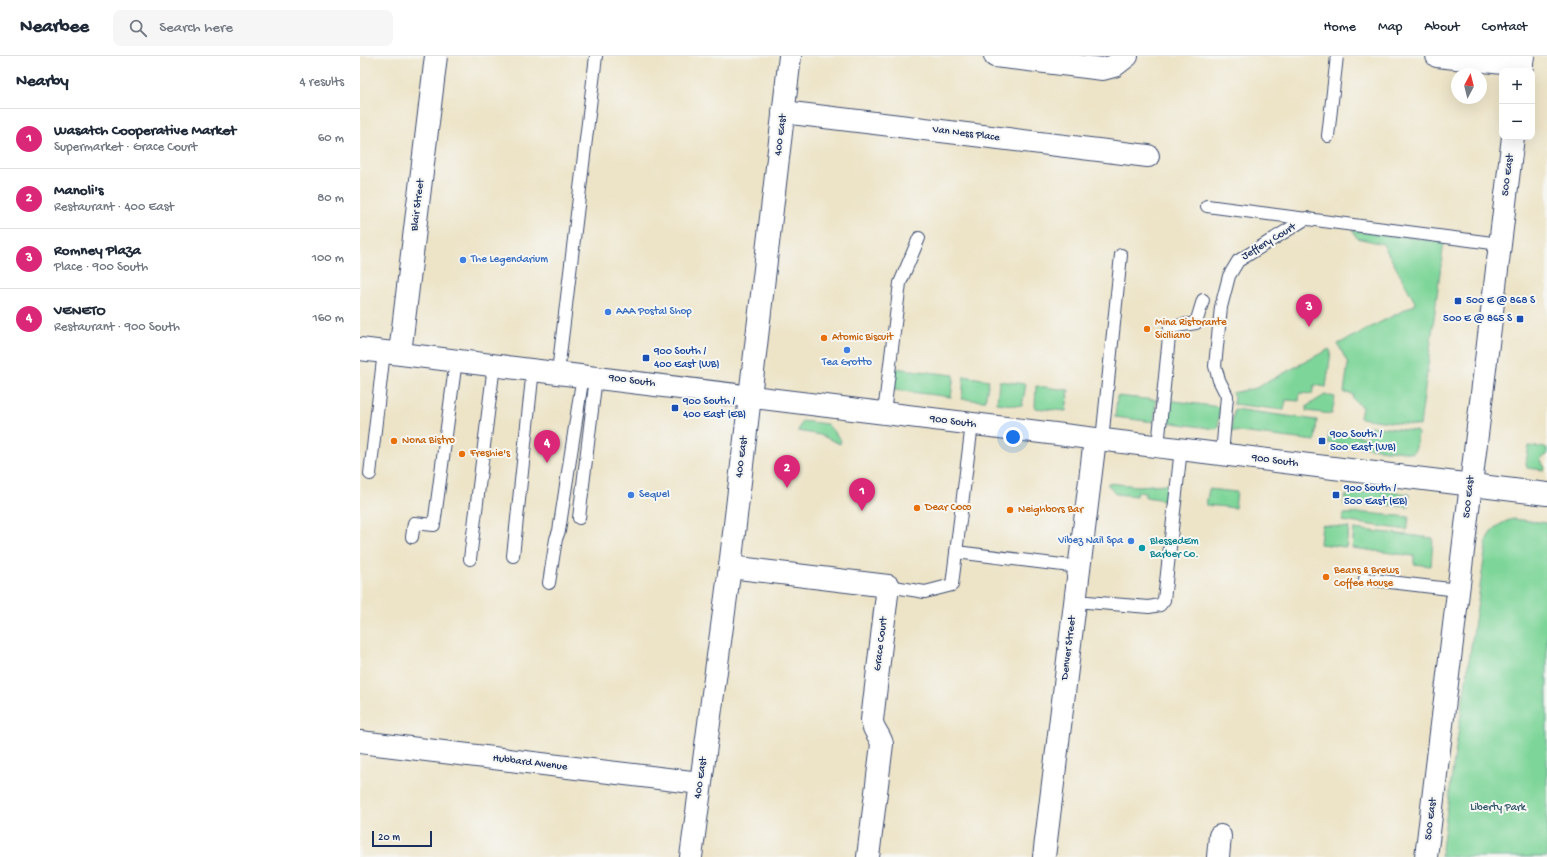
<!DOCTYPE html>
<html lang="en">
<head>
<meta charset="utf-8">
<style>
	body { margin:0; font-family:"Gochi Hand",sans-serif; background:#f6f6f7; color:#1f2937 }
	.controls { position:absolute; right:12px; top:12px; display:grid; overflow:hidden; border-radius:8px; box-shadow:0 4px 16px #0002 }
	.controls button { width:36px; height:36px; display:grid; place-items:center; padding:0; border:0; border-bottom:1px solid #e0e1e3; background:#fff; color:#1f2937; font:20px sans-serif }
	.compass { position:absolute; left:1091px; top:12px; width:36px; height:36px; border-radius:50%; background:#fff; box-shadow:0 4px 16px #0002; rotate:7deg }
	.scale { position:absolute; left:12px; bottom:10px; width:60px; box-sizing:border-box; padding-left:4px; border:2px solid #1b2f5e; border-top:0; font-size:11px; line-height:14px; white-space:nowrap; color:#1b2f5e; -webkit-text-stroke:3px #f6f6f2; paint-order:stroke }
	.you { position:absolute; left:653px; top:381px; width:14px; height:14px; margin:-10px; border:3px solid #fff; border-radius:50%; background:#1a73e8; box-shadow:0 0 0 6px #1a73e833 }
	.badge { display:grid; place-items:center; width:26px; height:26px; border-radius:50%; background:#db2777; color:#fff; font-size:13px; font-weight:700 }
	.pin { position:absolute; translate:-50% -33px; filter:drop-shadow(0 1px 2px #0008) }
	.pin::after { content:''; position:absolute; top:21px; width:14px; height:12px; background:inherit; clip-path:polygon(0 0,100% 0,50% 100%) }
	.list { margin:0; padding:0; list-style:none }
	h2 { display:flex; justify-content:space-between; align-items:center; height:52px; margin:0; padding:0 16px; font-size:17px }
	h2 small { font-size:13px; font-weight:400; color:#747a83 }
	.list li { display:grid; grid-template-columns:26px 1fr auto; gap:12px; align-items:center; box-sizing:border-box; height:60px; padding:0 16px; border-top:1px solid #e0e1e3 }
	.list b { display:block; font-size:15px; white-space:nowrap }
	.list p { margin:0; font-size:13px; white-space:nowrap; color:#747a83 }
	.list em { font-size:13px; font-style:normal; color:#747a83 }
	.icon { flex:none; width:22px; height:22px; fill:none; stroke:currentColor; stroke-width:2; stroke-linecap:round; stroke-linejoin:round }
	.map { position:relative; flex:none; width:1187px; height:801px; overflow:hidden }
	header { display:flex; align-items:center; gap:24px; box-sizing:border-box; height:56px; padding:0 20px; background:#fff; border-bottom:1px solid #e0e1e3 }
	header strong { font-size:19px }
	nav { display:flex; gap:22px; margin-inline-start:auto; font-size:14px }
	.search { width:280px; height:36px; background:#f6f6f7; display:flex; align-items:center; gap:10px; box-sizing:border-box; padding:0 14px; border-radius:8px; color:#747a83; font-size:15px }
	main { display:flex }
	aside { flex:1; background:#fff }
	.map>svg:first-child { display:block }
	.green { fill:#7ed599; stroke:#4c827c }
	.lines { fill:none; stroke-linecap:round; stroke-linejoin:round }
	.service-casing { stroke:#3a4a6e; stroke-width:14 }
	.minor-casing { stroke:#3a4a6e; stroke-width:24 }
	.tertiary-casing { stroke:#3a4a6e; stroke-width:24 }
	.service { stroke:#fff; stroke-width:12 }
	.minor { stroke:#fff; stroke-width:22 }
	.tertiary { stroke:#fff; stroke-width:22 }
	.shop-dot { fill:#3f7fe0; stroke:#f6f6f2; stroke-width:1.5 }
	.transit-dot { fill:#1a4fb4; stroke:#f6f6f2; stroke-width:1.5 }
	.food-dot { fill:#e8710a; stroke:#f6f6f2; stroke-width:1.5 }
	.culture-dot { fill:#0f9aa8; stroke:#f6f6f2; stroke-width:1.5 }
	.labels { text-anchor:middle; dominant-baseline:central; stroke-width:4; stroke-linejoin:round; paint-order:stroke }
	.street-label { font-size:11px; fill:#1b2f5e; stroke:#f6f6f2 }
	.shop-label { font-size:11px; fill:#366cbe; stroke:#f6f6f2; text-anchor:start }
	.transit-label { font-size:11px; fill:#164399; stroke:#f6f6f2; text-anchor:start }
	.food-label { font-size:11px; fill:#c56008; stroke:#f6f6f2; text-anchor:start }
	.culture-label { font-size:11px; fill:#0d838f; stroke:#f6f6f2; text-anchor:start }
	.park-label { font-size:11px; fill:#34586d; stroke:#f6f6f2 }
</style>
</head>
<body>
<header>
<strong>Nearbee</strong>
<div class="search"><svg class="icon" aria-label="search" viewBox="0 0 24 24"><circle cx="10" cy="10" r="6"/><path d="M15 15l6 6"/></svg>Search here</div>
<nav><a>Home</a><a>Map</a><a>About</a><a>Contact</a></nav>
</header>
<main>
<aside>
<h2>Nearby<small>4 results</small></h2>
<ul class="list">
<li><span class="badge">1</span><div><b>Wasatch Cooperative Market</b><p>Supermarket · Grace Court</p></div><em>60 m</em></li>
<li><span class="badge">2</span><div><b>Manoli's</b><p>Restaurant · 400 East</p></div><em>80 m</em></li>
<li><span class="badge">3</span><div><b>Romney Plaza</b><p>Place · 900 South</p></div><em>100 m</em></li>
<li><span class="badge">4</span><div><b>VENETO</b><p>Restaurant · 900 South</p></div><em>160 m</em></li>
</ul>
</aside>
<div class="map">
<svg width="1187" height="801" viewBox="0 0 1187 801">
	<rect width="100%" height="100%" fill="#f6f6f2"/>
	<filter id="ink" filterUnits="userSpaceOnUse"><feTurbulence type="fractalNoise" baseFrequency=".025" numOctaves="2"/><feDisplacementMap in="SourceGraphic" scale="8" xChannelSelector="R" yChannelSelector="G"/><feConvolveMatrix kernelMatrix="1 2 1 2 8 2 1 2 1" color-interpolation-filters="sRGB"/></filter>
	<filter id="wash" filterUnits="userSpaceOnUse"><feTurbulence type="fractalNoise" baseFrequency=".012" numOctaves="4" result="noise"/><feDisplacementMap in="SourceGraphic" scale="16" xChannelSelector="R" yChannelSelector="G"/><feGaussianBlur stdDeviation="0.9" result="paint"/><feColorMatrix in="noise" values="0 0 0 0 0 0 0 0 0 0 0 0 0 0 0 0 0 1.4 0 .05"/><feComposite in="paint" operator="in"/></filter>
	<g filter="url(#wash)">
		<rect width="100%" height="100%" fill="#ede4c8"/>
		<g class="green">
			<path d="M 992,174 L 1084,186 L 1060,370 L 1000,362 L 1002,351 L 993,343 L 993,338 L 984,337 L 988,308 L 978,288 L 1056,248 L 1023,188 L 997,182 Z"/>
			<path d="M 969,293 L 971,296 L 966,331 L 954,329 L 952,338 L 940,337 L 939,345 L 926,344 L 924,354 L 873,348 L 874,340 L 872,337 L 896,332 Z"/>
			<path d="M 534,312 L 594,319 L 591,341 L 534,334 Z"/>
			<path d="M 604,320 L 629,324 L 625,345 L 602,343 Z"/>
			<path d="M 639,325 L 666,328 L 662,350 L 637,347 Z"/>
			<path d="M 676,330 L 709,334 L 706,355 L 675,352 Z"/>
			<path d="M 965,339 L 975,341 L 972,358 L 946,355 L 947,350 Z"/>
			<path d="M 757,340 L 796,344 L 794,366 L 755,361 Z"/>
			<path d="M 807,344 L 860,351 L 858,371 L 856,373 L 806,366 Z"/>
			<path d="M 874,353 L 957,364 L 955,385 L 871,375 Z"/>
			<path d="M 442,365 L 467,368 L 481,384 L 480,388 L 460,379 L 438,375 Z"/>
			<path d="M 1009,370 L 1056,375 L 1058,377 L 1056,392 L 1053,397 L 968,387 L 969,377 L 1007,381 Z"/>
			<path d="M 1169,390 L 1187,392 L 1187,399 L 1180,403 L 1185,412 L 1184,414 L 1167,412 L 1166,406 Z"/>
			<path d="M 748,427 L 778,430 L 807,428 L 805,444 L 785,441 L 785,437 L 777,436 L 776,440 L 756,438 L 748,429 Z"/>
			<path d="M 849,433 L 877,436 L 875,452 L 846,449 Z"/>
			<path d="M 1014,434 L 1049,438 L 1049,451 L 1010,447 L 984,449 L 985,440 Z"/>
			<path d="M 1006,457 L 1049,461 L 1047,474 L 982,465 L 984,458 Z"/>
			<path d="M 1153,463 L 1187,467 L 1187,801 L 1081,801 C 1094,695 1112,589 1127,483 C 1132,472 1142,466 1153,463 Z"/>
			<path d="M 962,469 L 989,472 L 986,491 L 960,488 Z"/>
			<path d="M 994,473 L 1073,482 L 1071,510 L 1054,508 L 1054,500 L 992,492 Z"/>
		</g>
	</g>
	<g filter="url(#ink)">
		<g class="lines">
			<g class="service-casing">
				<g id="service">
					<path d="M 968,80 L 977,0"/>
					<path d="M 847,150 L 1140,188"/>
					<path d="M 198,316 L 236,0"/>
					<path d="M 524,357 L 540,227 L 559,182"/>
					<path d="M 742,384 L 761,199"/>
					<path d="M 798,390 L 810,271 L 836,267 L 843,244"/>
					<path d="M 862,399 L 867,340 L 859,324 L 855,310 L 861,251 L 869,220 L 878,205 L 947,162"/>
					<path d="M 10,418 L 24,295"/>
					<path d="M 219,462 L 236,321"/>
					<path d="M 52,481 L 54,467 L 74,469 L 96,304"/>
					<path d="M 596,496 L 719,511"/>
					<path d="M 153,500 L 173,313"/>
					<path d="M 110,503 L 134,309"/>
					<path d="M 1005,523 L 1098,534"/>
					<path d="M 189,527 L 196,483 L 199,475 L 223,319"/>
					<path d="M 528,530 L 565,536 L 592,529 L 612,368"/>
					<path d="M 715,545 L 789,551 L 800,549 L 804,544 L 821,393"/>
				</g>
			</g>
			<g class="minor-casing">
				<g id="minor">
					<path d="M 635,0 L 743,13 L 754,10 L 767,0"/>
					<path d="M 1077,0 L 1162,9"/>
					<path d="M 423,56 L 788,100"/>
					<path d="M 40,297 L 76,0"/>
					<path d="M 370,511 L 528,530 L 512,664 C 512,673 520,679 522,688 L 508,801"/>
					<path d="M 0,686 L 340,727"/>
					<path d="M 331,801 L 370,511 L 430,0"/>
					<path d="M 684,801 L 735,383"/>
					<path d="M 858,801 L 860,780"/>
				</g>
			</g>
			<g class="tertiary-casing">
				<g id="tertiary">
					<path d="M 1161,15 L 1163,0"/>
					<path d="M 0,293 L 1187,438"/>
					<path d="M 1066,801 L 1153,81"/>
				</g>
			</g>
			<use href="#service" class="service"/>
			<use href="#minor" class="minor"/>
			<use href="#tertiary" class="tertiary"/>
		</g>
	</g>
	<g class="shop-dot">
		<circle cx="103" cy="204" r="4"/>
		<circle cx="248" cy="256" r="4"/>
		<circle cx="487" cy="294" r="4"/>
		<circle cx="271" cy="439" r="4"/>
		<circle cx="771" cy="485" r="4"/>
	</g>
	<g class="transit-dot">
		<rect x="1094" y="241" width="8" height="8" rx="2"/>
		<rect x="1156" y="259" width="8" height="8" rx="2"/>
		<rect x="282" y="298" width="8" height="8" rx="2"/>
		<rect x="311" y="348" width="8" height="8" rx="2"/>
		<rect x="958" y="381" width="8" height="8" rx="2"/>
		<rect x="972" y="435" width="8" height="8" rx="2"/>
	</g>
	<g class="food-dot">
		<circle cx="787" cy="273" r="4"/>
		<circle cx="464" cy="282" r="4"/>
		<circle cx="34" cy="385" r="4"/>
		<circle cx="102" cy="398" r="4"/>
		<circle cx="557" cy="452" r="4"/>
		<circle cx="650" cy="454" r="4"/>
		<circle cx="966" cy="521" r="4"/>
	</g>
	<circle class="culture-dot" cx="782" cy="492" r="4"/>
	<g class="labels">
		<g class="street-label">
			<text transform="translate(606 78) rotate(7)">Van Ness Place</text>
			<text transform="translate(421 79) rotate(-83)">400 East</text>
			<text transform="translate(1148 119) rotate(-83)">500 East</text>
			<text transform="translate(58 149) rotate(-83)">Blair Street</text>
			<text transform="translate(909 186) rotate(-31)">Jeffery Court</text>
			<text transform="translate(272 325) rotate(7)">900 South</text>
			<text transform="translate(593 366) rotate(7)">900 South</text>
			<text transform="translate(382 401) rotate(-83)">400 East</text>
			<text transform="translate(915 405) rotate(7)">900 South</text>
			<text transform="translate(1109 441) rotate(-84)">500 East</text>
			<text transform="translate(521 588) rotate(-83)">Grace Court</text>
			<text transform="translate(709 592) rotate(-83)">Denver Street</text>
			<text transform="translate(170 707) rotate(7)">Hubbard Avenue</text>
			<text transform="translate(341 722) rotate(-82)">400 East</text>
			<text transform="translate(1071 763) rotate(-83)">500 East</text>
		</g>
		<g class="shop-label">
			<text x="111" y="204">The Legendarium</text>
			<text x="256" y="256">AAA Postal Shop</text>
			<text x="487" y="307" text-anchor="middle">Tea Grotto</text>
			<text x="279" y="439">Sequel</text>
			<text x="763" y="485" text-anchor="end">Vibez Nail Spa</text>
		</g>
		<g class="transit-label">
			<text x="1106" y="245">500 E @ 868 S</text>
			<text x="1152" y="263" text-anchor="end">500 E @ 865 S</text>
			<text x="294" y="296">900 South /<tspan x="294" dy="13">400 East (WB)</tspan></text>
			<text x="323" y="346">900 South /<tspan x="323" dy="13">400 East (EB)</tspan></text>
			<text x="970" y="379">900 South /<tspan x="970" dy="13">500 East (WB)</tspan></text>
			<text x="984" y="433">900 South /<tspan x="984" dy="13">500 East (EB)</tspan></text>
		</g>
		<g class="food-label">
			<text x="795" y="267">Mina Ristorante<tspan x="795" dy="13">Siciliano</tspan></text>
			<text x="472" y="282">Atomic Biscuit</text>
			<text x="42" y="385">Nona Bistro</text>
			<text x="110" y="398">Freshie's</text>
			<text x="565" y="452">Dear Coco</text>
			<text x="658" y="454">Neighbors Bar</text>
			<text x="974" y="515">Beans &amp; Brews<tspan x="974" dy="13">Coffee House</tspan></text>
		</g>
		<g class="culture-label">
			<text x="790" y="486">BlessedEm<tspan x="790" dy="13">Barber Co.</tspan></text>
		</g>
		<g class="park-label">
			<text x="1138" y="752">Liberty Park</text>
		</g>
	</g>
</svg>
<div class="controls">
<button>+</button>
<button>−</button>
</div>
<svg class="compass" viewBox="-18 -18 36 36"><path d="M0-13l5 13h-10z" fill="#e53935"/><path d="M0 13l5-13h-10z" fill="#747a83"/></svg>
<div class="scale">20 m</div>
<div class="you"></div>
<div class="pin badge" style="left:502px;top:455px">1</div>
<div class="pin badge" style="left:427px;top:432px">2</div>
<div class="pin badge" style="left:949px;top:271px">3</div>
<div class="pin badge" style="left:187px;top:407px">4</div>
</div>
</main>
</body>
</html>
